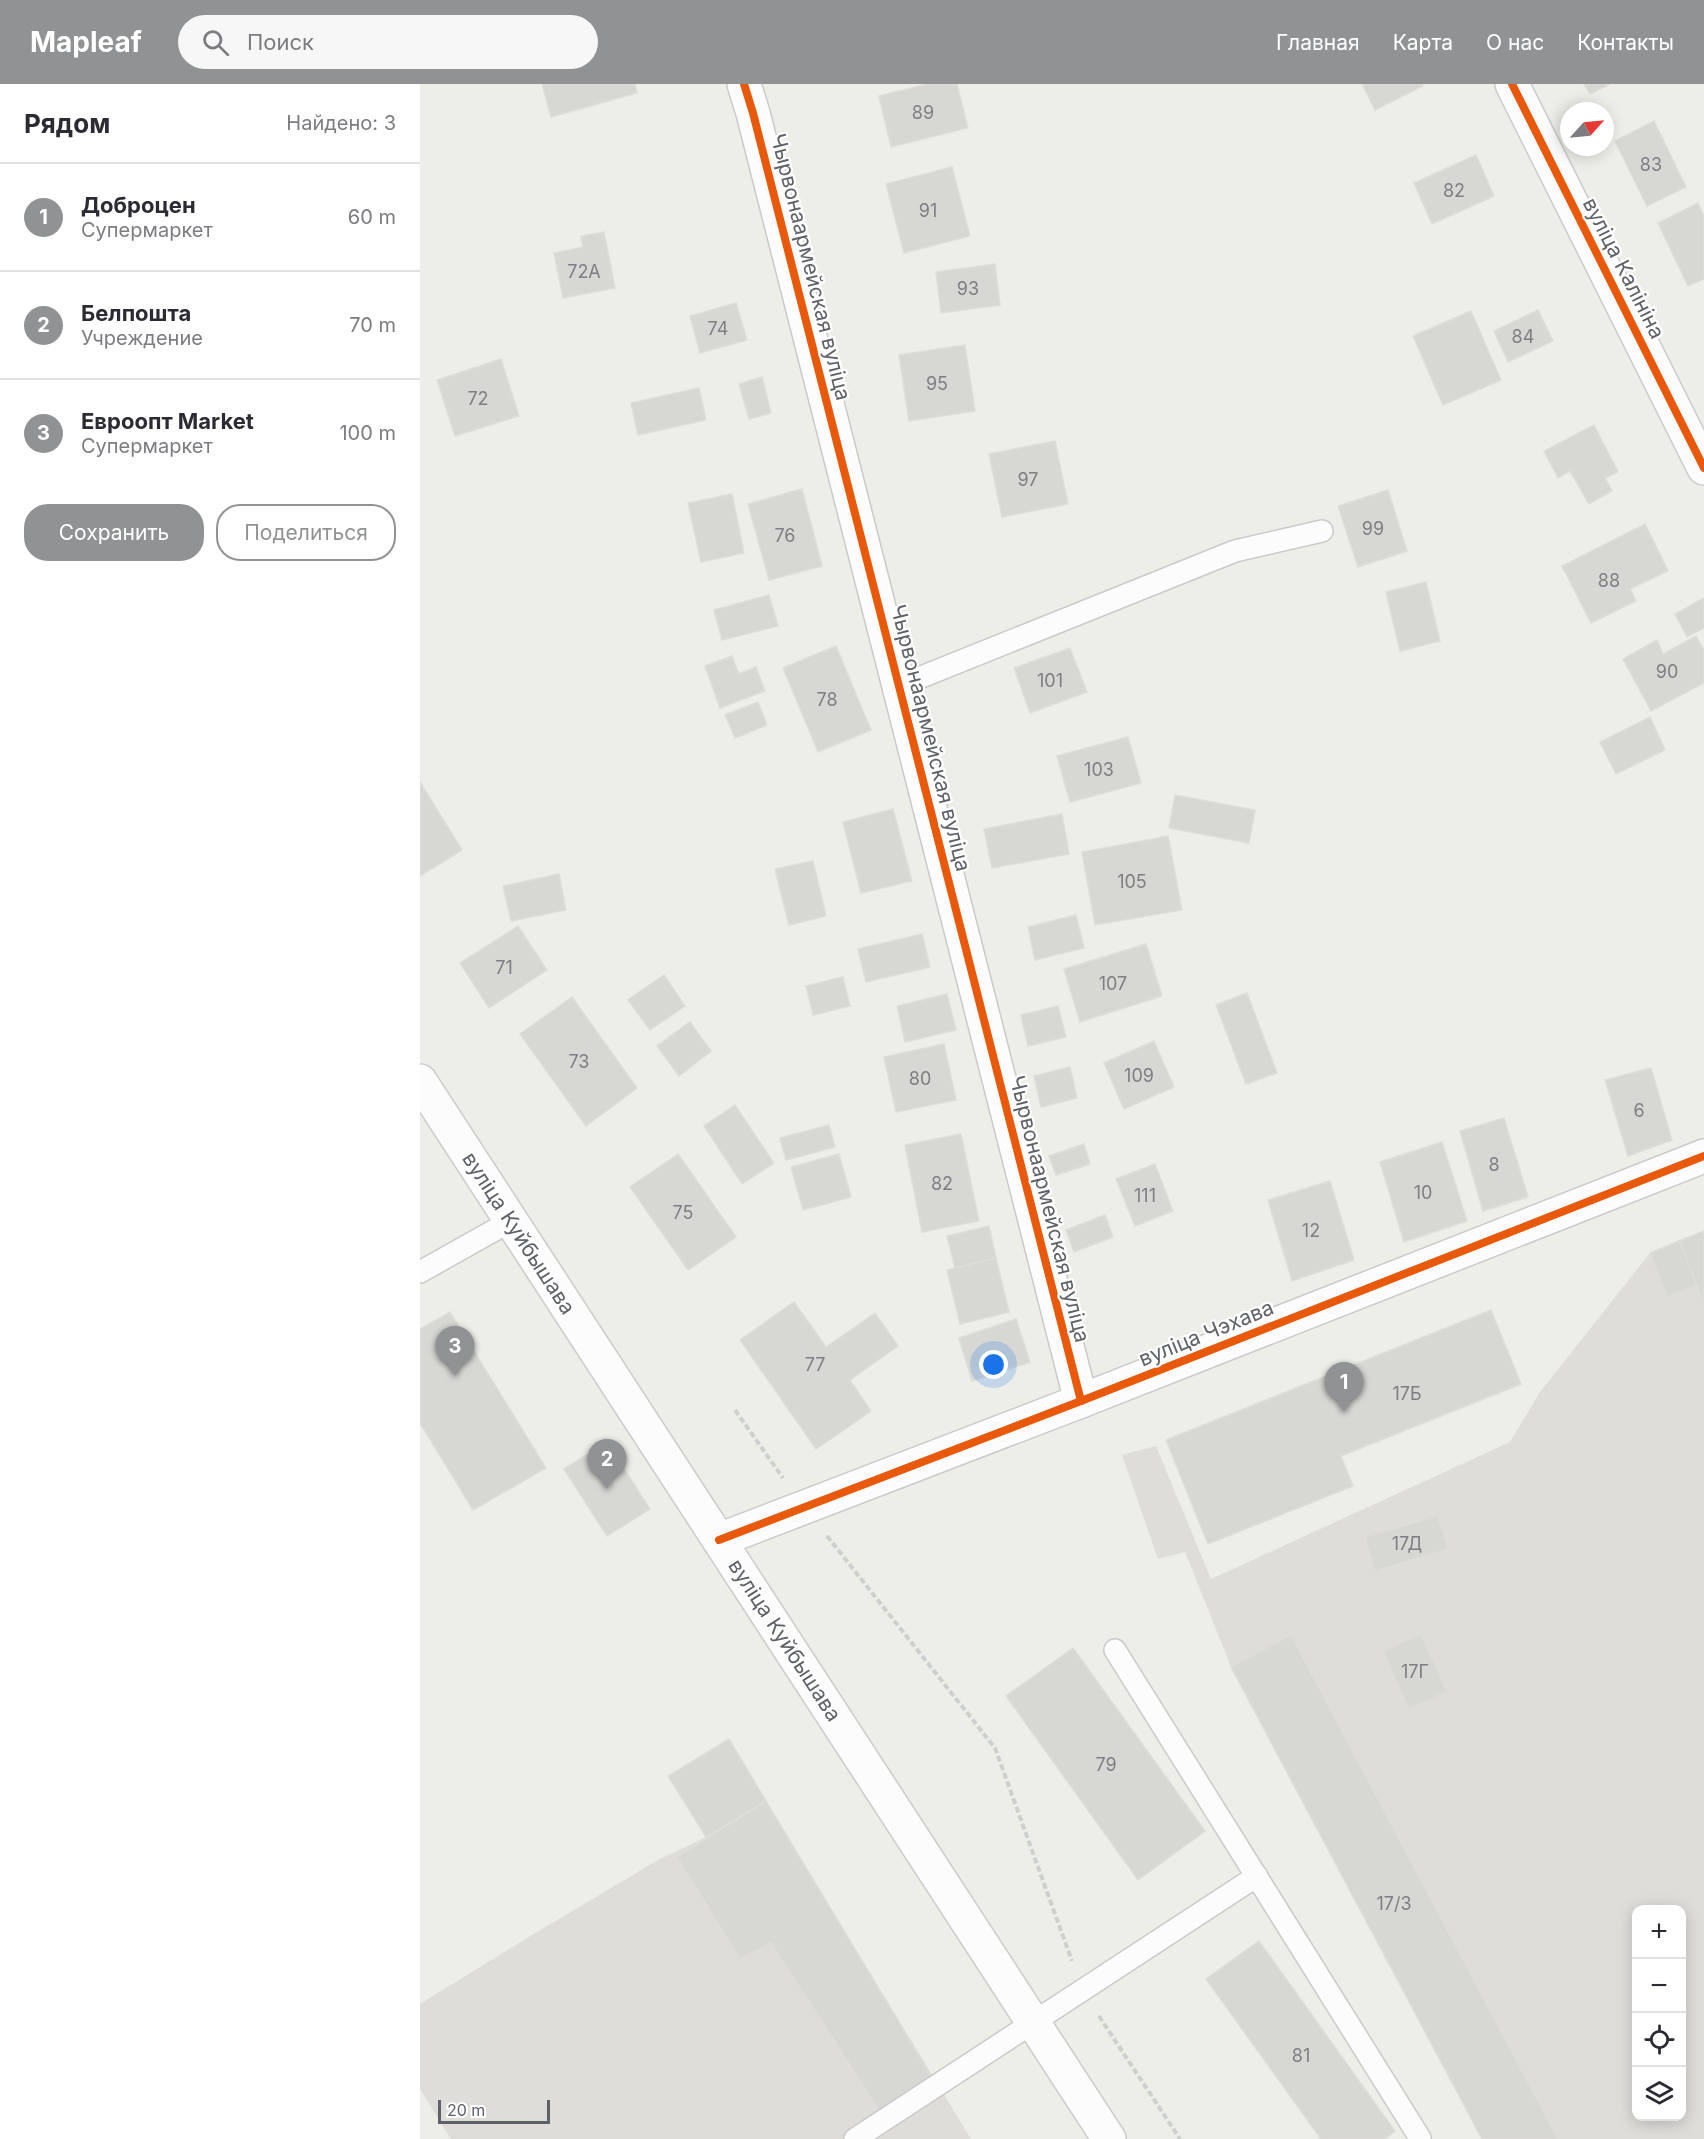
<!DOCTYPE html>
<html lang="ru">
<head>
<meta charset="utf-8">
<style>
	body { margin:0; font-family:Inter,sans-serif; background:#f7f7f7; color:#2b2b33 }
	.controls { position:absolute; right:18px; bottom:18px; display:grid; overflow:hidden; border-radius:12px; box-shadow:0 3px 15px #0003 }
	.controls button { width:54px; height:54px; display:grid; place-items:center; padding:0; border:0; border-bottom:2px solid #e1e1e2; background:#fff; color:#2b2b33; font:30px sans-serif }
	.compass { position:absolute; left:1140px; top:18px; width:54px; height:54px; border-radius:50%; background:#fff; box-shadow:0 3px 15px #0003; rotate:63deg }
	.scale { position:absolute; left:18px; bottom:15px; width:112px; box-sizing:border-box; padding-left:6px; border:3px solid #5e6167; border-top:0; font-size:16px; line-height:21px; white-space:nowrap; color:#5e6167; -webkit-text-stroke:4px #fff; paint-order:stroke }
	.you { position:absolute; left:574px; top:1281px; width:21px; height:21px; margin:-15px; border:4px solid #fff; border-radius:50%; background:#1a73e8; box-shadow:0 0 0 9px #1a73e833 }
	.badge { display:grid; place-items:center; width:39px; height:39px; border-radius:50%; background:#909294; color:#fff; font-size:20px; font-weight:700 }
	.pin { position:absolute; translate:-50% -50px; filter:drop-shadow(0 2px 3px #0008) }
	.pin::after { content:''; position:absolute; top:32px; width:21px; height:18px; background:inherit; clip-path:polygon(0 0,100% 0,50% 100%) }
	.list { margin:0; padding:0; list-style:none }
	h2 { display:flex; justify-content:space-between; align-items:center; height:78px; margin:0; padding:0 24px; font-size:26px }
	h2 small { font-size:20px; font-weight:400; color:#7c7c81 }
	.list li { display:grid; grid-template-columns:39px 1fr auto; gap:18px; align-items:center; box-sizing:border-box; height:108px; padding:0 24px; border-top:2px solid #e1e1e2 }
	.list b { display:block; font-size:22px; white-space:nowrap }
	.list p { margin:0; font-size:20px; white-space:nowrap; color:#7c7c81 }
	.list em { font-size:20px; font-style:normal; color:#7c7c81 }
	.actions { display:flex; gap:12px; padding:18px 24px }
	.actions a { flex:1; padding:14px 0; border:2px solid #909294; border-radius:24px; text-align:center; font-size:21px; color:#909294 }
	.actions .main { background:#909294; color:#fff }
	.icon { flex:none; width:33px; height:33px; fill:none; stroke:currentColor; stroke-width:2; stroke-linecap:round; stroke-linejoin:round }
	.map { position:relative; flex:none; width:1284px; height:2055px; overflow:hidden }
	header { display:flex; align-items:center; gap:36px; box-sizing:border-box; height:84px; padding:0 30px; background:#909294; color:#fff }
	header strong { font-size:28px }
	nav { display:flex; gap:33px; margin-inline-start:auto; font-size:21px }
	.search { width:420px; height:54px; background:#f7f7f7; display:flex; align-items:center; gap:15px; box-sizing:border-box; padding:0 21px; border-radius:33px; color:#7c7c81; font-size:22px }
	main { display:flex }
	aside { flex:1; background:#fff }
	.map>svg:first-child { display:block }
	.industrial { fill:#deddd9; fill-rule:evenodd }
	.building { fill:#d7d7d4; stroke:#deddd8; stroke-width:1.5 }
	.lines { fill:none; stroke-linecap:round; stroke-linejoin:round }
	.service-casing { stroke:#cacaca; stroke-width:24 }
	.minor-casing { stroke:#cacaca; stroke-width:36 }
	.tertiary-casing { stroke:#cacaca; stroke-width:36 }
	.secondary-casing { stroke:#cbcbcb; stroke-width:36 }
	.path { stroke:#ccd0ce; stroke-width:4; stroke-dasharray:6 3; stroke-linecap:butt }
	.service { stroke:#fcfcfc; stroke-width:21 }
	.minor { stroke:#fcfcfc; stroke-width:33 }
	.tertiary { stroke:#fcfcfc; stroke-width:33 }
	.secondary { stroke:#fcfcfc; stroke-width:33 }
	.cycleway-casing { stroke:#fff; stroke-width:11 }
	.cycleway { stroke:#e8590c; stroke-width:8 }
	.labels { text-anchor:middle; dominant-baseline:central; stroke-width:4.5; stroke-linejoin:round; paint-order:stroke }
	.number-label { font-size:18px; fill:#7d7f83 }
	.street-label { font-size:21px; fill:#5e6167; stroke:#fff }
</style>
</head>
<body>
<header>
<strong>Mapleaf</strong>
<div class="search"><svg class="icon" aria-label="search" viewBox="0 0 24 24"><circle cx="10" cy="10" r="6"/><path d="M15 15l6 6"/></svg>Поиск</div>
<nav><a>Главная</a><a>Карта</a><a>О нас</a><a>Контакты</a></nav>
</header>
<main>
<aside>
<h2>Рядом<small>Найдено: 3</small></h2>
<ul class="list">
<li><span class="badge">1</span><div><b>Доброцен</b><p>Супермаркет</p></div><em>60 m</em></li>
<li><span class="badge">2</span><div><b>Белпошта</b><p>Учреждение</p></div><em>70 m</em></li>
<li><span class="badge">3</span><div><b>Евроопт Market</b><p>Супермаркет</p></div><em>100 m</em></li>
</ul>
<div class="actions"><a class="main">Сохранить</a><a>Поделиться</a></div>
</aside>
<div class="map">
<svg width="1284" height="2055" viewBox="0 0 1284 2055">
	<rect width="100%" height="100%" fill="#eeeee9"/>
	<g class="industrial">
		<path d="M 1284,1147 L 1284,2055 L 1062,2055 L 811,1583 L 765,1468 L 738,1475 L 702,1371 L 736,1362 L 791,1495 L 1090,1358 L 1120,1308 L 1230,1169 ZM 1216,1826 L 1262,1826 L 1262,2032 L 1216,2032 Z"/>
		<path d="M 346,1717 L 551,2055 L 31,2055 L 0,2005 L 0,1920 L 112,1851 L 238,1776 L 286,1753 Z"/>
	</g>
	<g class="building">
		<path d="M 122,0 L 215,0 L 217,9 L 131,33 Z"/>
		<path d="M 508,0 L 537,0 L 548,44 L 471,63 L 459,12 Z"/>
		<path d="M 942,0 L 1002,0 L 1003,2 L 955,26 Z"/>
		<path d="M 1164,0 L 1190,0 L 1170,10 Z"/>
		<path d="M 1234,37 L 1266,103 L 1227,122 L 1195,57 Z"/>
		<path d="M 1056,71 L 1074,112 L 1012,140 L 994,99 Z"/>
		<path d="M 532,83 L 550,152 L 484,169 L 466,100 Z"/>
		<path d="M 1278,119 L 1284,133 L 1284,195 L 1268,202 L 1238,139 Z"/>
		<path d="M 184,148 L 195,204 L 143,214 L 134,169 L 163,163 L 161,152 Z"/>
		<path d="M 575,180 L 580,221 L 521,229 L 516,188 Z"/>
		<path d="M 316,219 L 327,256 L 280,269 L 270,232 Z"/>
		<path d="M 1118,226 L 1133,257 L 1088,278 L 1074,247 Z"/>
		<path d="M 1051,227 L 1081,296 L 1023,321 L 993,252 Z"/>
		<path d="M 545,261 L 555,327 L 489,337 L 479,271 Z"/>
		<path d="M 81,275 L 99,332 L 35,352 L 17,296 Z"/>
		<path d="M 342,293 L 351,329 L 329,335 L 319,300 Z"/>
		<path d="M 279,304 L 286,336 L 218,351 L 211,319 Z"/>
		<path d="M 1174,341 L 1198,388 L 1185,394 L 1192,407 L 1169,420 L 1150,387 L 1138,394 L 1124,367 Z"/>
		<path d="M 635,357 L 648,420 L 582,433 L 569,370 Z"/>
		<path d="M 382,405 L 402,482 L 349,496 L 328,420 Z"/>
		<path d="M 968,406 L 987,467 L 938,483 L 918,422 Z"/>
		<path d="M 312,410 L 324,469 L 281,478 L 268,419 Z"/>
		<path d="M 1225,440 L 1248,487 L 1210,505 L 1216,517 L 1171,539 L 1142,482 Z"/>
		<path d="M 1006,498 L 1020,557 L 980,567 L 966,508 Z"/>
		<path d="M 349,511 L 358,542 L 302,556 L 294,526 Z"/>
		<path d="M 1284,514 L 1284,544 L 1267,553 L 1255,530 Z"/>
		<path d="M 1276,552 L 1284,566 L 1284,599 L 1231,627 L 1203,575 L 1237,556 L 1243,570 Z"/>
		<path d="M 416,562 L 451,646 L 398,668 L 363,584 Z"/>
		<path d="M 650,564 L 667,608 L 610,629 L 594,584 Z"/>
		<path d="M 312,572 L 319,590 L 336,583 L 345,607 L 300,624 L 285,582 Z"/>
		<path d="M 338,618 L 347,641 L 315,654 L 305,631 Z"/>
		<path d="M 1230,633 L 1245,666 L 1196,690 L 1180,658 Z"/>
		<path d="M 708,653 L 721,699 L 650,718 L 637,672 Z"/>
		<path d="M 0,698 L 42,766 L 0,792 Z"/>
		<path d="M 755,711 L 835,726 L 829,759 L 749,744 Z"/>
		<path d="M 473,725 L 492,797 L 441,809 L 423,738 Z"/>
		<path d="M 642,730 L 649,770 L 572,784 L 564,745 Z"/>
		<path d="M 748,752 L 762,826 L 675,841 L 662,768 Z"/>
		<path d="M 393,777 L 406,832 L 369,841 L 355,785 Z"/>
		<path d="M 139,790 L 146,826 L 91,837 L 83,802 Z"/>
		<path d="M 656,831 L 664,864 L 615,876 L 608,843 Z"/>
		<path d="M 98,842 L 127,886 L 69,924 L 40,879 Z"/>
		<path d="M 502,850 L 510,883 L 446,898 L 438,865 Z"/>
		<path d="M 726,860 L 742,912 L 660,938 L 644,885 Z"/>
		<path d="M 244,891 L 265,922 L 230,946 L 208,916 Z"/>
		<path d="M 423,893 L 430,922 L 393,931 L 386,902 Z"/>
		<path d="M 827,909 L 857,989 L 826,1000 L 796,921 Z"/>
		<path d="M 527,910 L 536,946 L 485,958 L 477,922 Z"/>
		<path d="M 152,913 L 217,1004 L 166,1042 L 100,950 Z"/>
		<path d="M 638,922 L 646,953 L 608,962 L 601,931 Z"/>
		<path d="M 270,938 L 291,967 L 259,992 L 237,962 Z"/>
		<path d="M 734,957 L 754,1003 L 704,1025 L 684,979 Z"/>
		<path d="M 524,960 L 536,1016 L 476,1028 L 464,973 Z"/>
		<path d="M 650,983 L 657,1014 L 621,1023 L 614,992 Z"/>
		<path d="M 1231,984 L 1252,1056 L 1208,1072 L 1185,996 Z"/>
		<path d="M 315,1021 L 354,1079 L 322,1100 L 284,1042 Z"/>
		<path d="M 1084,1034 L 1108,1113 L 1063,1127 L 1040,1047 Z"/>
		<path d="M 409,1041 L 415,1063 L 366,1076 L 360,1054 Z"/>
		<path d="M 541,1050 L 559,1137 L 502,1148 L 485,1061 Z"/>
		<path d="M 1022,1058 L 1047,1137 L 984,1158 L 960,1078 Z"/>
		<path d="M 664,1060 L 670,1080 L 636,1091 L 629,1072 Z"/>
		<path d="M 258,1070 L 316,1153 L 268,1186 L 210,1103 Z"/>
		<path d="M 419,1070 L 431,1113 L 383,1126 L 371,1083 Z"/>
		<path d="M 735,1080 L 753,1127 L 715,1142 L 696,1095 Z"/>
		<path d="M 910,1097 L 934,1176 L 872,1197 L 848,1116 Z"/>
		<path d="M 685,1131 L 693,1153 L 654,1168 L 646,1146 Z"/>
		<path d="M 569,1142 L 576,1174 L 535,1184 L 527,1152 Z"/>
		<path d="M 1284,1147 L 1284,1219 L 1259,1157 Z"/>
		<path d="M 1259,1157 L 1277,1201 L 1247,1213 L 1230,1169 Z"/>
		<path d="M 576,1174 L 589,1228 L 540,1240 L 527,1186 Z"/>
		<path d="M 374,1218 L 406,1263 L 455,1229 L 478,1262 L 430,1296 L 451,1327 L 396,1365 L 320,1256 Z"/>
		<path d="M 1071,1226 L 1101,1300 L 921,1372 L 933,1402 L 788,1460 L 746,1356 Z"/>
		<path d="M 30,1228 L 126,1384 L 53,1426 L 0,1339 L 0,1245 Z"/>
		<path d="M 596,1235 L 610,1278 L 552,1297 L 539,1254 Z"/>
		<path d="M 187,1358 L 230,1425 L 187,1452 L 144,1385 Z"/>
		<path d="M 1018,1432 L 1028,1465 L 955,1487 L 945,1453 Z"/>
		<path d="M 1001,1550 L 1027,1608 L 989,1625 L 963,1567 Z"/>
		<path d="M 871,1551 L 1138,2055 L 1062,2055 L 811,1583 Z"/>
		<path d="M 653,1564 L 785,1747 L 718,1796 L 586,1612 Z"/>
		<path d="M 309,1655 L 346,1717 L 286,1753 L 248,1692 Z"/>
		<path d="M 346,1717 L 511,1992 L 460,2027 L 351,1859 L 320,1875 L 257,1773 Z"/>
		<path d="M 839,1857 L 975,2047 L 965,2055 L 901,2055 L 786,1895 Z"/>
	</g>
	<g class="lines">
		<g class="service-casing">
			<g id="service">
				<path d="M 479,602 L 815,467 L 902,447"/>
				<path d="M 0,1188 L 91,1137"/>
				<path d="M 695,1566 L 1000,2054"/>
				<path d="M 435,2055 L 837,1792"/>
			</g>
		</g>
		<g class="minor-casing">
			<g id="minor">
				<path d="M 324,0 L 333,29 L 661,1317"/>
				<path d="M 1092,0 L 1284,384"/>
			</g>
		</g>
		<g class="tertiary-casing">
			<path id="tertiary" d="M 299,1456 L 661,1317 L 1284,1072"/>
		</g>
		<g class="secondary-casing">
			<path id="secondary" d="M 0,997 L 689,2055"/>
		</g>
		<g class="path">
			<path d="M 315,1326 L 363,1394"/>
			<path d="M 407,1452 L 575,1664 L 652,1877"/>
			<path d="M 679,1932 L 760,2055"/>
		</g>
		<use href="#service" class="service"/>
		<use href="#minor" class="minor"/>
		<use href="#tertiary" class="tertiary"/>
		<use href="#secondary" class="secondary"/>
		<g class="cycleway-casing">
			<g id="cycleway">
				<path d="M 324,0 L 333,29 L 661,1317"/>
				<path d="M 1092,0 L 1284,384"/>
				<path d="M 299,1456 L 661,1317 L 1284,1072"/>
			</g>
		</g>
		<use href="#cycleway" class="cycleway"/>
	</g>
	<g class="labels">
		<g class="number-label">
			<text x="503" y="28">89</text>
			<text x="1231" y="80">83</text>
			<text x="1034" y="106">82</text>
			<text x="508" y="126">91</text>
			<text x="164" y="187">72А</text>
			<text x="548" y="204">93</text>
			<text x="298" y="244">74</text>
			<text x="1103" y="252">84</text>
			<text x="517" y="299">95</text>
			<text x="58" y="314">72</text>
			<text x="608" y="395">97</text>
			<text x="953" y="444">99</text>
			<text x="365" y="451">76</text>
			<text x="1189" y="496">88</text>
			<text x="1247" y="587">90</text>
			<text x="630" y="596">101</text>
			<text x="407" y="615">78</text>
			<text x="679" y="685">103</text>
			<text x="712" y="797">105</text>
			<text x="84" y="883">71</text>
			<text x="693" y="899">107</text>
			<text x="159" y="977">73</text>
			<text x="719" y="991">109</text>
			<text x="500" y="994">80</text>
			<text x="1219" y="1026">6</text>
			<text x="1074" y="1080">8</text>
			<text x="522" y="1099">82</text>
			<text x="1003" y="1108">10</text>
			<text x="725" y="1111">111</text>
			<text x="263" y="1128">75</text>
			<text x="891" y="1146">12</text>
			<text x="395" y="1280">77</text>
			<text x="987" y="1309">17Б</text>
			<text x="987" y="1459">17Д</text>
			<text x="995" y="1587">17Г</text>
			<text x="686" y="1680">79</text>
			<text x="974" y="1819">17/3</text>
			<text x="881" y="1971">81</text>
		</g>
		<g class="street-label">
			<text transform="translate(391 183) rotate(76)">Чырвонаармейская вуліца</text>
			<text transform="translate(1204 184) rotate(63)">вуліца Калініна</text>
			<text transform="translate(511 654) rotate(76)">Чырвонаармейская вуліца</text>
			<text transform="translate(630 1125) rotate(76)">Чырвонаармейская вуліца</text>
			<text transform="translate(99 1149) rotate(57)">вуліца Куйбышава</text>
			<text transform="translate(786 1249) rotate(-22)">вуліца Чэхава</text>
			<text transform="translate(365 1556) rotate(57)">вуліца Куйбышава</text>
		</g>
	</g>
</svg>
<div class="controls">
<button>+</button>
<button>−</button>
<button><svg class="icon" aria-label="locate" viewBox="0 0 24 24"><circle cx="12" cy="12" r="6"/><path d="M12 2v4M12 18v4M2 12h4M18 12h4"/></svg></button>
<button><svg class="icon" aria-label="layers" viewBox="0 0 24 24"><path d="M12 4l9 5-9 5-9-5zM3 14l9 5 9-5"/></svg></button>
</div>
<svg class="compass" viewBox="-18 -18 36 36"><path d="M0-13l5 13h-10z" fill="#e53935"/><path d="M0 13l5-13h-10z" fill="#7c7c81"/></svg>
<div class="scale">20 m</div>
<div class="you"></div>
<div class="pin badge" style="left:924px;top:1328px">1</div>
<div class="pin badge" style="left:187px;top:1405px">2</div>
<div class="pin badge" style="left:35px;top:1292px">3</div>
</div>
</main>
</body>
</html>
